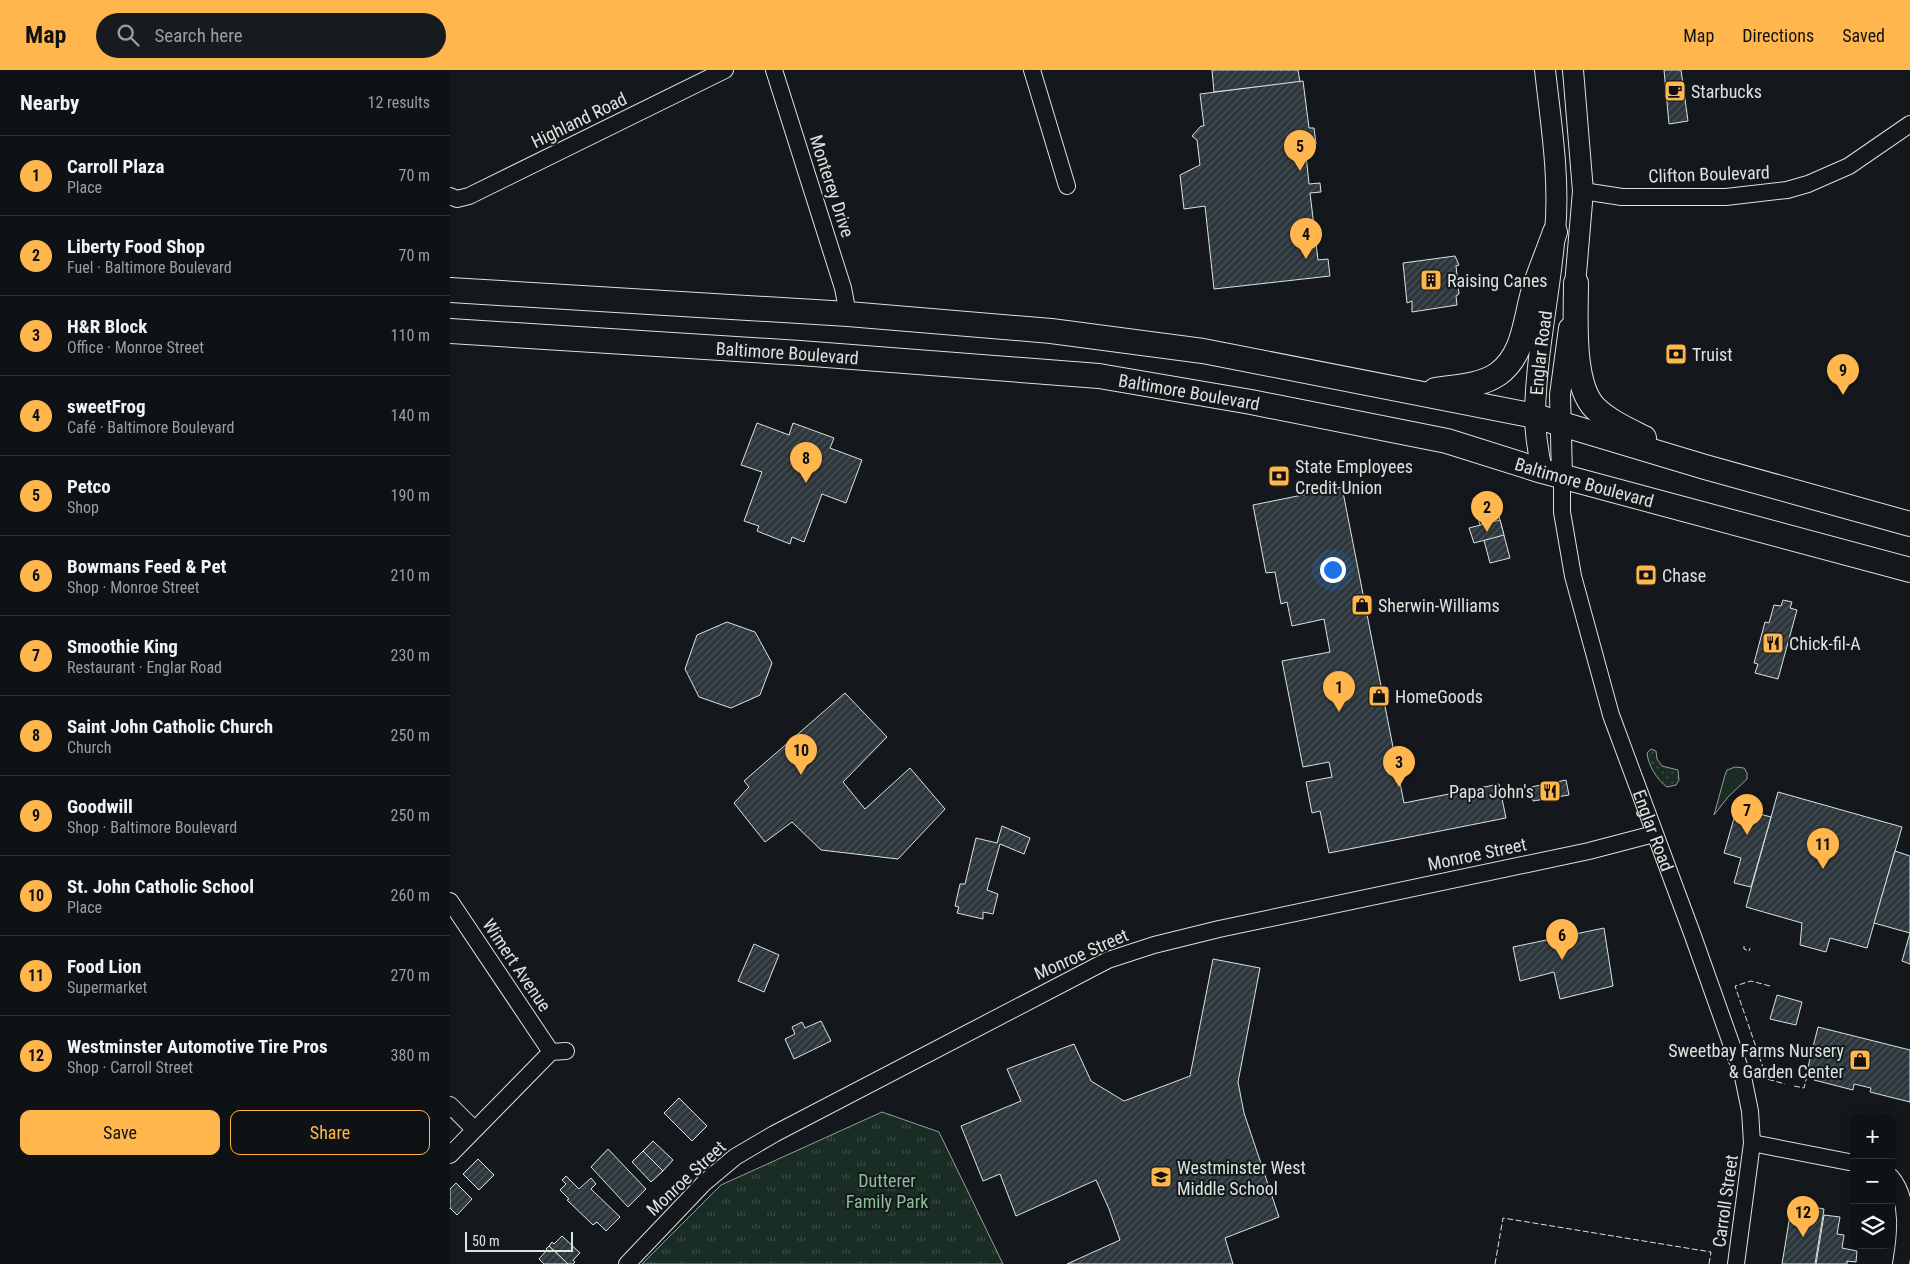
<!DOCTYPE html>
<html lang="en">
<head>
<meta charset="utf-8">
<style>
	body { margin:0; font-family:"Roboto Condensed",sans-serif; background:#181b1e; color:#f1f3f6 }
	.controls { position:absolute; right:15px; bottom:15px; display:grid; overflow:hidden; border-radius:10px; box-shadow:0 2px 12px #0003 }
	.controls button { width:45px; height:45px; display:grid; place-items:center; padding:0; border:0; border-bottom:1px solid #2f3234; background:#0f1215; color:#f1f3f6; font:25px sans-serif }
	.scale { position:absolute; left:15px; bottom:12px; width:108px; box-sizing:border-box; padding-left:5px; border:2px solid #d8e6dc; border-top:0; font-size:14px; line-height:18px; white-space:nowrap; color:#d8e6dc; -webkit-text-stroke:4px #14181c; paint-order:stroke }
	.you { position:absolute; left:882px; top:499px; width:18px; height:18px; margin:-12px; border:4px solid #fff; border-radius:50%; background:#1a73e8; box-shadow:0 0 0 8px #1a73e833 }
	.badge { display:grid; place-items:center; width:32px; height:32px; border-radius:50%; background:#ffb74d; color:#111; font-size:16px; font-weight:700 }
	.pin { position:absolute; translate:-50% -41px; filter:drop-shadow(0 1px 2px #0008) }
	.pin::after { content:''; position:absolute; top:26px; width:18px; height:15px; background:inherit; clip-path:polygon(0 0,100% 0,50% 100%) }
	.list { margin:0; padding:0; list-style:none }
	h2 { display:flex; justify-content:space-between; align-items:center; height:65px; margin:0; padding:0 20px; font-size:21px }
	h2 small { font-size:16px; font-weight:400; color:#9b9ea0 }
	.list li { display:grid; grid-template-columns:32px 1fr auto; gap:15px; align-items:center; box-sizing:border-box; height:80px; padding:0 20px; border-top:1px solid #2f3234 }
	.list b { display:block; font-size:19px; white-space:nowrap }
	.list p { margin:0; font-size:16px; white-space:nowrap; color:#9b9ea0 }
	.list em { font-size:16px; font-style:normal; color:#9b9ea0 }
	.actions { display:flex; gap:10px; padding:15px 20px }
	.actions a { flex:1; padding:11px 0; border:1px solid #ffb74d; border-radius:10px; text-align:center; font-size:18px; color:#ffb74d }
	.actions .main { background:#ffb74d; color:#111 }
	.icon { flex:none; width:28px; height:28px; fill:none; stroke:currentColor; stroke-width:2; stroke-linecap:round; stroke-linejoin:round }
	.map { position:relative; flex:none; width:1460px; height:1194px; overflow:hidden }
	header { display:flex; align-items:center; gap:30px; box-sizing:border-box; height:70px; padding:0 25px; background:#ffb74d; color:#111 }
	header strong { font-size:24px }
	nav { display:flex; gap:28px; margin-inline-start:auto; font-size:18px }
	.search { width:350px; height:45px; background:#181b1e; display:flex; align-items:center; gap:12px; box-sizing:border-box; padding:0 18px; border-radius:28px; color:#9b9ea0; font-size:19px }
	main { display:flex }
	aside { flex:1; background:#0f1215 }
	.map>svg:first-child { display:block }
	.grass { fill:#1a2d24; stroke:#939e99 }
	.park { fill:url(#park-tufts); stroke:#939e99 }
	.garden { fill:url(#garden-dots); stroke:#939e99 }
	.building { fill:url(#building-hatch); stroke:#d8e6dc }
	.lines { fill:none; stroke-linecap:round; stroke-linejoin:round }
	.minor-casing { stroke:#d8e6dc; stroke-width:18 }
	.major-casing { stroke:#d8e6dc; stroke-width:22 }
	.highway-casing { stroke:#d8e6dc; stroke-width:26 }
	.minor { stroke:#14181c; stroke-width:16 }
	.major { stroke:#14181c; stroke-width:20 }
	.highway { stroke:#14181c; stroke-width:24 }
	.fence { stroke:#d8e6dc; stroke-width:1; stroke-dasharray:6 2.5; stroke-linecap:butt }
	.labels { text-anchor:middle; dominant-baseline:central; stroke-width:4; stroke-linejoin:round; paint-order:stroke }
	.poi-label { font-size:18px; fill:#d8e6dc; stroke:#14181c; text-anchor:start }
	.street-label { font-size:18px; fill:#d8e6dc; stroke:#14181c }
	.park-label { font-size:18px; fill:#8ac095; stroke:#14181c }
</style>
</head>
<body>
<header>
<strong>Map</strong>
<div class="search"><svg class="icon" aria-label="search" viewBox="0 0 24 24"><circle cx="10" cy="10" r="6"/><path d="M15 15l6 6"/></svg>Search here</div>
<nav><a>Map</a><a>Directions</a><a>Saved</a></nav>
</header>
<main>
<aside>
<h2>Nearby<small>12 results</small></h2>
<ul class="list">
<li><span class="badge">1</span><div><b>Carroll Plaza</b><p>Place</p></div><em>70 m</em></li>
<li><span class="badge">2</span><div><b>Liberty Food Shop</b><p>Fuel · Baltimore Boulevard</p></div><em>70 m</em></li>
<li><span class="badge">3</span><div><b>H&amp;R Block</b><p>Office · Monroe Street</p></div><em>110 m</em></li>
<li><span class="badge">4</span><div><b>sweetFrog</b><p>Café · Baltimore Boulevard</p></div><em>140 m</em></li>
<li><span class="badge">5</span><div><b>Petco</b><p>Shop</p></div><em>190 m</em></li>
<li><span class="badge">6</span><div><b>Bowmans Feed &amp; Pet</b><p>Shop · Monroe Street</p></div><em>210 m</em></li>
<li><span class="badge">7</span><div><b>Smoothie King</b><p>Restaurant · Englar Road</p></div><em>230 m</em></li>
<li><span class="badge">8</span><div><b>Saint John Catholic Church</b><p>Church</p></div><em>250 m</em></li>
<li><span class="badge">9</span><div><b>Goodwill</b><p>Shop · Baltimore Boulevard</p></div><em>250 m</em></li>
<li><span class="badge">10</span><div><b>St. John Catholic School</b><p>Place</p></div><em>260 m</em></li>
<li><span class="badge">11</span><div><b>Food Lion</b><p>Supermarket</p></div><em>270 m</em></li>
<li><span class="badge">12</span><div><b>Westminster Automotive Tire Pros</b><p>Shop · Carroll Street</p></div><em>380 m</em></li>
</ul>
<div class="actions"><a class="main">Save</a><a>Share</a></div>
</aside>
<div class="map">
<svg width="1460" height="1194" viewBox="0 0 1460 1194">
	<defs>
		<pattern id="park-tufts" width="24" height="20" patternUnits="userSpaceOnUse" patternTransform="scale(1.25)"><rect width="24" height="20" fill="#1a2d24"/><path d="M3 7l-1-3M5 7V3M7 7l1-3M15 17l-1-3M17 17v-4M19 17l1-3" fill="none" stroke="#3b4b43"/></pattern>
		<pattern id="garden-dots" width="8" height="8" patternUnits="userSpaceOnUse" patternTransform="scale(1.25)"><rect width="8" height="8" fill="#1a2d24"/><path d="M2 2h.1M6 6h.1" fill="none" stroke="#3b4b43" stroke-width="1.8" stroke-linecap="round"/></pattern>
		<pattern id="building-hatch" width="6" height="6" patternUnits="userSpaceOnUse" patternTransform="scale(1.25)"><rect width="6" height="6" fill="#2c363c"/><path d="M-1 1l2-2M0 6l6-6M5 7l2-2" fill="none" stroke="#4a5358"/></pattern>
	</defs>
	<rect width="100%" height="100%" fill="#14181c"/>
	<path class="grass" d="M 1285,697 L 1294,698 L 1297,703 L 1297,709 L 1278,727 L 1264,745 L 1275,705 L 1277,700 Z"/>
	<path class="park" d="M 432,1042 L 489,1062 L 553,1194 L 192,1194 L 271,1115 Z"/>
	<path class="garden" d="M 1201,679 L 1206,681 L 1207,689 L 1212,696 L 1228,700 L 1229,710 L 1226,715 L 1217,717 C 1207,710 1198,695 1197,683 Z"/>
	<g class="building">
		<path d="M 762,0 L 848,0 L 850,12 L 764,22 Z"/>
		<path d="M 1214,0 L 1231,0 L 1238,51 L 1219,54 Z"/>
		<path d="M 853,11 L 859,58 L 864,58 L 866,74 L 855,75 L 859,114 L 870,113 L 871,122 L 860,123 L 868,190 L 878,189 L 880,206 L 764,219 L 755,136 L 734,139 L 730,105 L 750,95 L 747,70 L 742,66 L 751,56 L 754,56 L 750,24 Z"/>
		<path d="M 1005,186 L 1009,195 L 1006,196 L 1009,224 L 1006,226 L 1007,235 L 962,242 L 962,231 L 957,233 L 953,193 Z"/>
		<path d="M 307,353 L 339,365 L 343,353 L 384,368 L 380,378 L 412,390 L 396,433 L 372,424 L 354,472 L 342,467 L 340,474 L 307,461 L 309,456 L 294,451 L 312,402 L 291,395 Z"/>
		<path d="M 825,402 L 834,404 L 832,410 L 823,408 Z"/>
		<path d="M 892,417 L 954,733 L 1049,714 L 1056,748 L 879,783 L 870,741 L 862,743 L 856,712 L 882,707 L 879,692 L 853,697 L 832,591 L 880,582 L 874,549 L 842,556 L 837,532 L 831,534 L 825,502 L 816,503 L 803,435 Z"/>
		<path d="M 1043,424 L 1060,488 L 1040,493 L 1023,429 Z"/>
		<path d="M 1050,450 L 1054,465 L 1024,473 L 1019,458 Z"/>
		<path d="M 1333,530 L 1342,532 L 1340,538 L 1347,540 L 1328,609 L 1305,603 L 1308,594 L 1304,593 L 1315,552 L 1319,553 L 1324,535 L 1331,536 Z"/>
		<path d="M 277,552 L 305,562 L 322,593 L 310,625 L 281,638 L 249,627 L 235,599 L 247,565 Z"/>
		<path d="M 395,623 L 437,667 L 393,712 L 415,739 L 460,698 L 495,739 L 448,789 L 371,780 L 342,752 L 315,772 L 284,733 L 299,717 L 294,711 Z"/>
		<path d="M 1116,710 L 1119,725 L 1083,731 L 1081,717 Z"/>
		<path d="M 1328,722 L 1452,757 L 1417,878 L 1380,868 L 1376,882 L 1350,875 L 1352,853 L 1296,837 Z"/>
		<path d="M 1287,738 L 1321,747 L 1301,817 L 1284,813 L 1291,788 L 1274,783 Z"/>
		<path d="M 552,756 L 580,768 L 574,784 L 550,774 L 537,820 L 548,824 L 543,844 L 533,842 L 533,849 L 507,843 L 509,837 L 505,836 L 510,814 L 515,814 L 526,768 L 547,773 Z"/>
		<path d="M 1445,781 L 1460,786 L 1460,894 L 1452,891 L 1460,863 L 1424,853 Z"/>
		<path d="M 1154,858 L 1163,916 L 1110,929 L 1104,902 L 1070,911 L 1063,877 Z"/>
		<path d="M 304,874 L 329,885 L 314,922 L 288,911 Z"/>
		<path d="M 763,889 L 810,898 L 788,1012 L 794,1043 L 829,1147 L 775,1168 L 783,1194 L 617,1194 L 670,1170 L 659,1139 L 646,1110 L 566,1146 L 550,1104 L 533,1111 L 511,1056 L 571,1031 L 557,999 L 624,974 L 641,1011 L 674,1031 L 740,1006 Z"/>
		<path d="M 1327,925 L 1352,932 L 1346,955 L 1320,949 Z"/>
		<path d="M 371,951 L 381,971 L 344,989 L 335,969 L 345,964 L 342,957 L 352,952 L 355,958 Z"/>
		<path d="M 1368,957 L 1460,980 L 1460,1032 L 1420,1022 L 1421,1018 L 1404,1014 L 1403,1020 L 1364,1010 L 1366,1003 L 1357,1001 Z"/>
		<path d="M 229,1028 L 257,1056 L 242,1071 L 214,1043 Z"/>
		<path d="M 203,1071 L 223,1090 L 213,1101 L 193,1081 Z"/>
		<path d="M 158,1079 L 196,1119 L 178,1137 L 141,1097 Z"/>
		<path d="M 193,1081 L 213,1101 L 201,1112 L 182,1092 Z"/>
		<path d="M 28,1089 L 44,1105 L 29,1120 L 13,1104 Z"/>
		<path d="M 116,1106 L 129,1119 L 141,1108 L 146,1114 L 141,1119 L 170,1147 L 156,1161 L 147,1152 L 143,1155 L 117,1130 L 119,1129 L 110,1120 L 116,1114 L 112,1110 Z"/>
		<path d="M 6,1113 L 22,1129 L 7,1145 L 0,1138 L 0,1119 Z"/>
		<path d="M 1342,1133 L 1374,1139 L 1365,1194 L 1332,1194 Z"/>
		<path d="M 1374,1145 L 1390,1147 L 1387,1164 L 1394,1165 L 1392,1178 L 1407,1181 L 1406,1192 L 1397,1191 L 1397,1194 L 1366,1194 Z"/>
		<path d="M 112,1166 L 130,1183 L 123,1190 L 125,1192 L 123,1194 L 118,1194 L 99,1176 L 102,1172 L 104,1174 Z"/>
		<path d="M 99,1176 L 118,1194 L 94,1194 L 89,1189 L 97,1180 L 96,1179 Z"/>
	</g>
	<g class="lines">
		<g class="minor-casing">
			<g id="minor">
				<path d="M 324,0 L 393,218 L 398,244"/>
				<path d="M 582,0 L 617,116"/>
				<path d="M 1133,121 L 1172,127 L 1276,127 L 1337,120 L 1358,114 L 1399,96 L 1460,54"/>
				<path d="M 0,126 L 7,129 L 19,126 L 275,0"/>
				<path id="s1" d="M 1112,406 L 1112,442 L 1123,506 L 1161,645 L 1243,866 L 1293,1007 L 1300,1041 L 1302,1073 L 1286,1194"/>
				<path d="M 0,831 L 101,982"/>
				<path d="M 0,1035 L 24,1059"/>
				<path d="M 1302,1073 L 1404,1093"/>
				<path d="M 0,1085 L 101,982 L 116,981"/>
				<path d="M 1441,1107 C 1460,1130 1456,1165 1451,1194"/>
				<path d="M 177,1194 L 254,1113 L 285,1087 L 324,1064 L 658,890 L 704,875 L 769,859 L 1139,781 L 1204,764"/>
			</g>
		</g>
		<g class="major-casing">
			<g id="major">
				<path d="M 1123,0 L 1133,121 L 1124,227"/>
				<path id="s2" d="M 1092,401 C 1088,382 1085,363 1085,344 C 1086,284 1100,223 1105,163 C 1110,108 1101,54 1095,0"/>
				<path d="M 1112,406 L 1110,325 L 1119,258"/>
			</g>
		</g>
		<g class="highway-casing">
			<g id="highway">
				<path d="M 1126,213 C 1126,246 1121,314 1145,338 C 1158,351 1178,360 1194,368"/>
				<path d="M 0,220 L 398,244 L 601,261 L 753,281 L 1085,346 L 1255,397 L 1460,454"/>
				<path id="s3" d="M 0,261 L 350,283 L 649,306 L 801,332 L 997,371 L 1092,401 L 1460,500"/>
				<path d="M 985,320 C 1005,317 1031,316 1048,304 C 1077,283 1075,243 1086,213 C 1092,196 1099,179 1105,162"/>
			</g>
		</g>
		<use href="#minor" class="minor"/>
		<use href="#major" class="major"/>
		<use href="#highway" class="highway"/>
		<g class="fence">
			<path d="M 1294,876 L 1294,879 L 1299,881 L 1300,878"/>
			<path d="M 1320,916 L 1301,911 L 1285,916 L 1317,1009 L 1335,1014"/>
			<path d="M 1344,1016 L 1354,1018 L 1357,1006"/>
			<path d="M 1045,1194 L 1053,1148 L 1261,1182 L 1259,1194"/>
		</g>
	</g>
	<defs>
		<g id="cafe-square" transform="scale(1.125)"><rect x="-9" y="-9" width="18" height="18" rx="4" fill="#ffb74d" stroke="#14181c"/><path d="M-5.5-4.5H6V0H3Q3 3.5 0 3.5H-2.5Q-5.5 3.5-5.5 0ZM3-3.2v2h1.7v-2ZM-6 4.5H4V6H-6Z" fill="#111"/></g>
		<g id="building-square" transform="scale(1.125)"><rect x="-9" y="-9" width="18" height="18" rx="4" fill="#ffb74d" stroke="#14181c"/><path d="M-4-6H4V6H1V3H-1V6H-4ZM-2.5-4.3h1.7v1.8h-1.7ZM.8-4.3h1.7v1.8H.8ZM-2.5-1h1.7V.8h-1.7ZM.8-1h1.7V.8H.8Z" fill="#111"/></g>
		<g id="bank-square" transform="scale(1.125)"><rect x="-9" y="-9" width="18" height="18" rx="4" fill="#ffb74d" stroke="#14181c"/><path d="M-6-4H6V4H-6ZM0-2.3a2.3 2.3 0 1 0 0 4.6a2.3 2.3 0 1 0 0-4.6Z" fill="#111"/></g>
		<g id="shop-square" transform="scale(1.125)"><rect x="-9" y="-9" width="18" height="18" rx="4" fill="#ffb74d" stroke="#14181c"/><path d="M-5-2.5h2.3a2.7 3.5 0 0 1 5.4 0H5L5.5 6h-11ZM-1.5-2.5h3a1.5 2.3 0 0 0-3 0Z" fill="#111"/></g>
		<g id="restaurant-square" transform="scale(1.125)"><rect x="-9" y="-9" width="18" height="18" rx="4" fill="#ffb74d" stroke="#14181c"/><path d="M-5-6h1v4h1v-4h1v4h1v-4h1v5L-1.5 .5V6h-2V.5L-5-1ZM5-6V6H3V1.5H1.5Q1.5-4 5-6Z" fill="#111"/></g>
		<g id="school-square" transform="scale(1.125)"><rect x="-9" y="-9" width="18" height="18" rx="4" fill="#ffb74d" stroke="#14181c"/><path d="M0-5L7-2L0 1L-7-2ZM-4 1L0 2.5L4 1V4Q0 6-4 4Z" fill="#111"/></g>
	</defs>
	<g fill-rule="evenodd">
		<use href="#cafe-square" x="1225" y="21"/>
		<use href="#building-square" x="981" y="210"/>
		<use href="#bank-square" x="1226" y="284"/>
		<use href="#bank-square" x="829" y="406"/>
		<use href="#bank-square" x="1196" y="505"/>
		<use href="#shop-square" x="912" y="535"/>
		<use href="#restaurant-square" x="1323" y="573"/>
		<use href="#shop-square" x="929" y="626"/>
		<use href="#restaurant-square" x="1100" y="721"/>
		<use href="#shop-square" x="1410" y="990"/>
		<use href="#school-square" x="711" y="1107"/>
	</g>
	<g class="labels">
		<g class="poi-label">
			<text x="1241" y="21">Starbucks</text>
			<text x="997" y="210">Raising Canes</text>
			<text x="1242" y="284">Truist</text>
			<text x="845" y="396">State Employees<tspan x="845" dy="21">Credit Union</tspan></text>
			<text x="1212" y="505">Chase</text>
			<text x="928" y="535">Sherwin-Williams</text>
			<text x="1339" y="573">Chick-fil-A</text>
			<text x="945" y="626">HomeGoods</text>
			<text x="1084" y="721" text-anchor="end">Papa John's</text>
			<text x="1394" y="980" text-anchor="end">Sweetbay Farms Nursery<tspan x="1394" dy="21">&amp; Garden Center</tspan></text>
			<text x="727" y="1097">Westminster West<tspan x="727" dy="21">Middle School</tspan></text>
		</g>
		<g class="street-label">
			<text transform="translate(129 50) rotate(-26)">Highland Road</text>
			<text transform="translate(1259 104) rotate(-2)">Clifton Boulevard</text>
			<text transform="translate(382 116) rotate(72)">Monterey Drive</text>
			<text stroke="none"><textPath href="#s3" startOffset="338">Baltimore Boulevard</textPath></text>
			<text stroke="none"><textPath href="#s2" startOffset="119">Englar Road</textPath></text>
			<text stroke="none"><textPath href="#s3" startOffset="742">Baltimore Boulevard</textPath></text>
			<text stroke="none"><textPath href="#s3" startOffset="1148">Baltimore Boulevard</textPath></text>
			<text stroke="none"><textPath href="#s1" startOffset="368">Englar Road</textPath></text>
			<text transform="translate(1027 784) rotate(-12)">Monroe Street</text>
			<text transform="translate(631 884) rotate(-24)">Monroe Street</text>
			<text transform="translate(67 895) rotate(56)">Wimert Avenue</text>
			<text transform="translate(236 1108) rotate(-43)">Monroe Street</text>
			<text transform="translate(1275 1131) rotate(-82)">Carroll Street</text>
		</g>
		<g class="park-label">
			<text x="437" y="1110">Dutterer<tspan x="437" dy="21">Family Park</tspan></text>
		</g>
	</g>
</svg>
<div class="controls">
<button>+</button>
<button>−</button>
<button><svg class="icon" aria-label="layers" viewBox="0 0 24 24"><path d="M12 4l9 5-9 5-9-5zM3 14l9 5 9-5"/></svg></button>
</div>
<div class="scale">50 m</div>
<div class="you"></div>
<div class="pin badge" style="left:889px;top:642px">1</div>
<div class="pin badge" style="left:1037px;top:462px">2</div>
<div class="pin badge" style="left:949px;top:717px">3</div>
<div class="pin badge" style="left:856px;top:189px">4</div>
<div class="pin badge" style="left:850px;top:101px">5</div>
<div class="pin badge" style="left:1112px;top:890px">6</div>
<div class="pin badge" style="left:1297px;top:765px">7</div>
<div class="pin badge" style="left:356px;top:413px">8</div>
<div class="pin badge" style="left:1393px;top:325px">9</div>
<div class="pin badge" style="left:351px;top:705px">10</div>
<div class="pin badge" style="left:1373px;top:799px">11</div>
<div class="pin badge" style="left:1353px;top:1167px">12</div>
</div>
</main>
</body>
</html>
